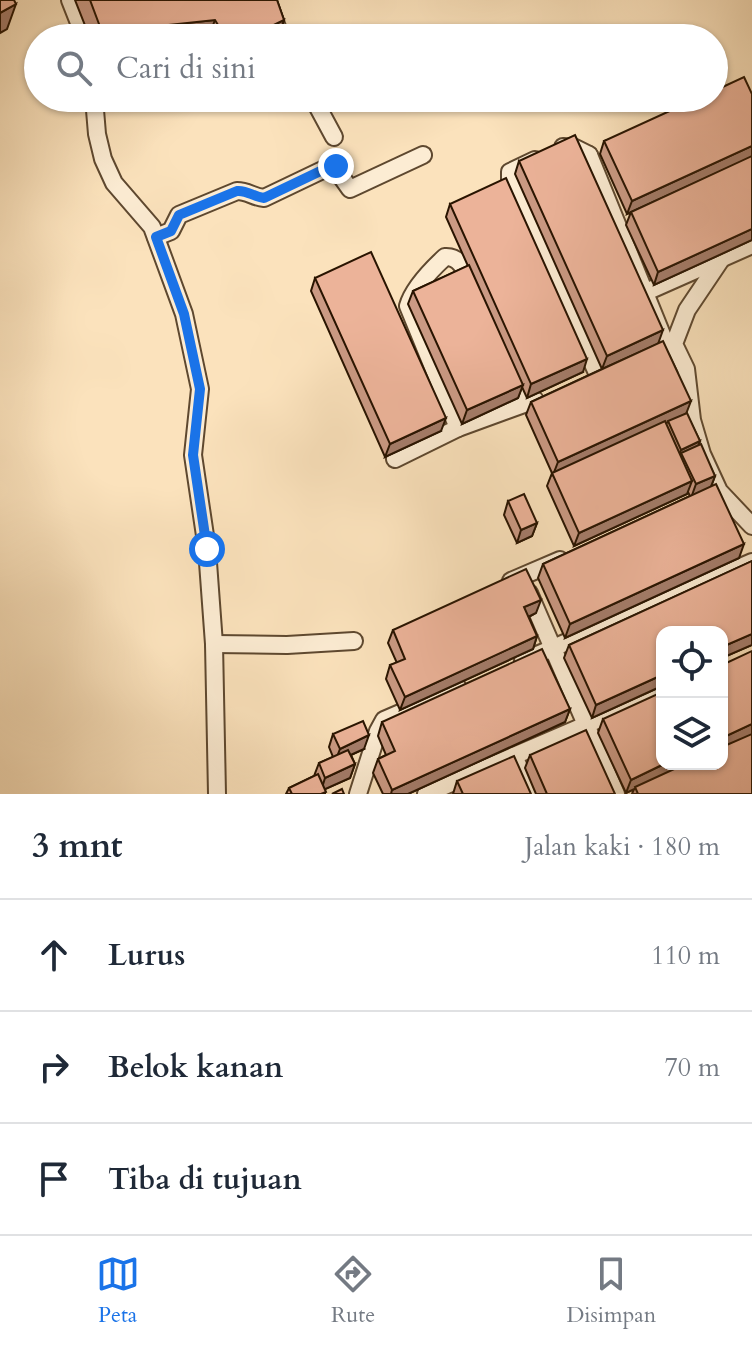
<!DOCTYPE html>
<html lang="id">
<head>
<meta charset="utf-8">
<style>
	body { margin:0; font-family:Cardo,serif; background:#f6f6f7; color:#1f2937 }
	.controls { position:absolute; right:24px; bottom:24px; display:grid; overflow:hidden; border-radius:16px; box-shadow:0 2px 6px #0004 }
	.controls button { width:72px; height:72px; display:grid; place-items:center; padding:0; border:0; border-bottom:2px solid #e0e1e3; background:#fff; color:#1f2937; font:40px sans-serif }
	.stop { position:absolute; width:24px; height:24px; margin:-18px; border:6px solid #1a73e8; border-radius:50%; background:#fff }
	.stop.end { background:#1a73e8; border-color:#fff; box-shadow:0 2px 8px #0008 }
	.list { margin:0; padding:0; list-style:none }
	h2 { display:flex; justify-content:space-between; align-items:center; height:104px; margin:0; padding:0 32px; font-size:34px }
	h2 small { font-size:26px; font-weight:400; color:#747a83 }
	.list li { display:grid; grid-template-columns:52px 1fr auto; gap:24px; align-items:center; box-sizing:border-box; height:112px; padding:0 32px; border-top:2px solid #e0e1e3 }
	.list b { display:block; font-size:30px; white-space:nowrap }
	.list em { font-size:26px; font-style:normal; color:#747a83 }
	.icon { flex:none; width:44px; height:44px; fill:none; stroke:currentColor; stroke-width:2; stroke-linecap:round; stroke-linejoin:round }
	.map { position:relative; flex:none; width:752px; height:794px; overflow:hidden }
	.search { position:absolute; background:#fff; box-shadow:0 2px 6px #0004; left:24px; right:24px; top:24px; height:88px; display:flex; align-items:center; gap:20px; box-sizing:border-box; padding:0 28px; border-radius:44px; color:#747a83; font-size:30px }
	.sheet { height:440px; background:#fff }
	nav { display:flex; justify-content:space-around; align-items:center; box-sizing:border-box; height:112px; border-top:2px solid #e0e1e3; background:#fff; font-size:22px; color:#747a83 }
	nav a { display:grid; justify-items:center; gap:4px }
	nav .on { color:#1a73e8 }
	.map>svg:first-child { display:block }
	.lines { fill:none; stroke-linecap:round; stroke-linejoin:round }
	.minor-casing { stroke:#5e482f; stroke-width:20 }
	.minor { stroke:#fcecd3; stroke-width:16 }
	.wall { fill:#cb9a84; stroke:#291400; stroke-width:2 }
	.shaded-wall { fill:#a57d6b; stroke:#291400; stroke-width:2 }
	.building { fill:#ecb399; stroke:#291400; stroke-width:2 }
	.route { stroke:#1a73e8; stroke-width:10 }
</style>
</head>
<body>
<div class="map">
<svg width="752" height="794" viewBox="0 0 752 794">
	<rect width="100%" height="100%" fill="#fbe2bc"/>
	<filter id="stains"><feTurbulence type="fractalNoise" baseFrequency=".0025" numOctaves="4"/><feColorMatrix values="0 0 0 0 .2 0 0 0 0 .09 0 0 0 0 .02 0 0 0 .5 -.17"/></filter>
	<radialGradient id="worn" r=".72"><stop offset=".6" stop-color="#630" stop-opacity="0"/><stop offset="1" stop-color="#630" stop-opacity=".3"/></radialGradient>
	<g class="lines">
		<g class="minor-casing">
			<g id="minor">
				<path d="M 70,0 L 85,38"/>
				<path d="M 267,0 L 281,38"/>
				<path d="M 94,98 L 97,134 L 103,159 L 114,183 L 152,227 L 184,314 L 200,389 L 193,455 L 207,549 L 214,644 L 217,794"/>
				<path d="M 313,98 L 334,137"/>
				<path d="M 563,147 L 575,148 L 589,155"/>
				<path d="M 589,155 L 667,347"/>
				<path d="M 535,160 L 510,172 L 510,181 L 598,375"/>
				<path d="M 156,237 L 171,231 L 179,215 L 237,191 C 248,191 253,197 264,198 L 333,165 L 350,189 L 423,155"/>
				<path d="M 722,258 L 687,310 L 674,344 L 686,369 L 692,420 L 702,454 L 719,491 L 752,526"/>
				<path d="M 646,292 L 752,245"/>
				<path d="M 512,373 L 526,403"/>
				<path d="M 458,428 L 408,306 C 413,288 432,269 445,257 C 462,256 466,274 472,287"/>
				<path d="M 395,459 L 458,428 L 535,400"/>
				<path d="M 511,581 L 560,560"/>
				<path d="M 529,593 L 616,794"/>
				<path d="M 214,644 L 287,645 L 354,641"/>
				<path d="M 523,661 L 752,562"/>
				<path d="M 514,756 L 531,794"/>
				<path d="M 358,794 L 378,731 L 384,720 L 458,688"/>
				<path d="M 426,794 L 662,692"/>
			</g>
		</g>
		<use href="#minor" class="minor"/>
	</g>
	<g class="wall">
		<path d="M 75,0 L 277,0 L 284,20 L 278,38 L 90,38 Z"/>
		<path d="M 752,94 L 752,240 L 654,285 L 626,225 L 631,212 L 627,214 L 600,154 L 604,141 Z"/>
		<path d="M 519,161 L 658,343 L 686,413 L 700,441 L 699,445 L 715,476 L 711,487 L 739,558 L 565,638 L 538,578 L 543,564 L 690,496 L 688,492 L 687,494 L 574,546 L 547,486 L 552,473 L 526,415 L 531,402 L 602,369 L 515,174 Z"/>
		<path d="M 450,204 L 583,372 L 527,398 L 522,387 L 518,398 L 462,424 L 408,304 L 413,291 L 468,266 L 446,217 Z"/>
		<path d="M 315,278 L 441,431 L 385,457 L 311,291 Z"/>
		<path d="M 508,501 L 537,523 L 532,536 L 517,543 L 504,515 Z"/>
		<path d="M 752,561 L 752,645 L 722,658 L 662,632 L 662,686 L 592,718 L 564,658 L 569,645 Z"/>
		<path d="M 536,613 L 529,617 L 537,636 L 533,649 L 400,710 L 386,679 L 390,665 L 397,663 L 388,643 L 393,630 Z"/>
		<path d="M 570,709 L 565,722 L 408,794 L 383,794 L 373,773 L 378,759 L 386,755 L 378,736 L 382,722 Z"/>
		<path d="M 603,719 L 752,794 L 632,794 L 634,789 L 626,793 L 598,733 Z"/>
		<path d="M 333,734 L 364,749 L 351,755 L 355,764 L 350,778 L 325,789 L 325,794 L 286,794 L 289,788 L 314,776 L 319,763 L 333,757 L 329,747 Z"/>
		<path d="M 530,755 L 615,794 L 536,794 L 525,768 Z"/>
		<path d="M 457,781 L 531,794 L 453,794 Z"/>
	</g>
	<g class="shaded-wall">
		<path d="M 16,4 L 7,29 L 0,33 L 0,13 Z"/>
		<path d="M 215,20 L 208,38 L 100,38 L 102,32 Z"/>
		<path d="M 284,20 L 278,38 L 247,38 Z"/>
		<path d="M 752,146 L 752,157 L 627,214 L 632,201 Z"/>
		<path d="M 752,229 L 752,240 L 654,285 L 658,272 Z"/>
		<path d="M 663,330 L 658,344 L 602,369 L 607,356 Z"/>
		<path d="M 587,359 L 583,372 L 527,398 L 531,384 Z"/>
		<path d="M 523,385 L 518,398 L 462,424 L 467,410 Z"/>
		<path d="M 691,401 L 686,414 L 553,475 L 558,462 Z"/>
		<path d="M 446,418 L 441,431 L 385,457 L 390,444 Z"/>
		<path d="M 700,441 L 695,455 L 681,453 L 678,463 L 676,464 L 681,450 Z"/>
		<path d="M 715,476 L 710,489 L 691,498 L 696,484 Z"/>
		<path d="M 692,481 L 687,494 L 574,546 L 579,533 Z"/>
		<path d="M 537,523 L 532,536 L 517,543 L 521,530 Z"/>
		<path d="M 744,544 L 739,558 L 565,638 L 570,624 Z"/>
		<path d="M 541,600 L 536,613 L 520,621 L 524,607 Z"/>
		<path d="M 752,634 L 752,645 L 722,658 L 722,647 Z"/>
		<path d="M 537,636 L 533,649 L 400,710 L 405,697 Z"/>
		<path d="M 662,675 L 662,686 L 592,718 L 596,705 Z"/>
		<path d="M 570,709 L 565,722 L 408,794 L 391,794 L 392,790 Z"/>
		<path d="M 752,724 L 752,735 L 722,749 L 722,738 Z"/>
		<path d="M 369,735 L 364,749 L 335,762 L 340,749 Z"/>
		<path d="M 355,764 L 350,778 L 321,791 L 325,778 Z"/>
		<path d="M 664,764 L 688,764 L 626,793 L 631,780 Z"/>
	</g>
	<g class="building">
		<path d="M 0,0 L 14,0 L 16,4 L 0,13 Z"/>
		<path d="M 90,0 L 277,0 L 284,20 L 247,38 L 226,38 L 215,20 L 102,32 Z"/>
		<path d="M 744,77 L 752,94 L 752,146 L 632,201 L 604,141 L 698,98 L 714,98 L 714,91 Z"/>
		<path d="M 575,135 L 663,330 L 607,356 L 519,161 Z"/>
		<path d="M 752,156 L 752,229 L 658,272 L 631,212 Z"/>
		<path d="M 506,178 L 587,359 L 531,384 L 450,204 Z"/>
		<path d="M 371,252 L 446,418 L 390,444 L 315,278 Z"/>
		<path d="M 469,265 L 523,385 L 467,410 L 413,291 Z"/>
		<path d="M 663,341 L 691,401 L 558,462 L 531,402 Z"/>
		<path d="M 687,413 L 700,441 L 681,450 L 668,421 Z"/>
		<path d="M 665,421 L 692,481 L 579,533 L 552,473 Z"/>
		<path d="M 701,444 L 715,476 L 696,484 L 681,453 Z"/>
		<path d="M 716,484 L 744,544 L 570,624 L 543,564 Z"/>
		<path d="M 524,494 L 537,523 L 521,530 L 508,501 Z"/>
		<path d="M 752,561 L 752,634 L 722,647 L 722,632 L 662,632 L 662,675 L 596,705 L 569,645 Z"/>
		<path d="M 526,569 L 541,600 L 524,607 L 537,636 L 405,697 L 390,665 L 405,659 L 393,630 Z"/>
		<path d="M 542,649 L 570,709 L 392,790 L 378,759 L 395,751 L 382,722 Z"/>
		<path d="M 752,651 L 752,724 L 722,738 L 722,665 Z"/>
		<path d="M 662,692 L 662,764 L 664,764 L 631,780 L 603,719 Z"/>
		<path d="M 363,721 L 369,735 L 340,749 L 333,734 Z"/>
		<path d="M 586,730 L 615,794 L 547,794 L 530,755 Z"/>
		<path d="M 752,734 L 752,794 L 638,794 L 635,787 L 685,764 L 722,764 L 722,747 Z"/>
		<path d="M 348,750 L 355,764 L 325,778 L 319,763 Z"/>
		<path d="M 514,756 L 531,794 L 463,794 L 457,781 Z"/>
		<path d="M 318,774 L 326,792 L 321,794 L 292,794 L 289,788 Z"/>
		<path d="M 342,789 L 344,794 L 332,794 Z"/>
	</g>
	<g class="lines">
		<path class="route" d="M 207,549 L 193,455 L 200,389 L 184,314 L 156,237 L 171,231 L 179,215 L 237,191 C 248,190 253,197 264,198 L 333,165 L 336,166"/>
	</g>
	<rect width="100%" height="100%" filter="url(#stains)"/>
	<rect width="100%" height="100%" fill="url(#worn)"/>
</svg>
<div class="controls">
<button><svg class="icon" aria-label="locate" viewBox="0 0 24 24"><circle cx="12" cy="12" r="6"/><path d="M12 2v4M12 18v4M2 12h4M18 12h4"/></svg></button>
<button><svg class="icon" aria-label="layers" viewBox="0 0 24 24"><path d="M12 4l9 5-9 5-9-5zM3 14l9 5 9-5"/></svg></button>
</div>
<div class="stop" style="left:207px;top:549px"></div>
<div class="stop end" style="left:336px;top:166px"></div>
<div class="search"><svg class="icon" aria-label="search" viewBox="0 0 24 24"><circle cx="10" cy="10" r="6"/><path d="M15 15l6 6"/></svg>Cari di sini</div>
</div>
<section class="sheet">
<h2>3 mnt<small>Jalan kaki · 180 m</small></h2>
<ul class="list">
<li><svg class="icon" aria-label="ahead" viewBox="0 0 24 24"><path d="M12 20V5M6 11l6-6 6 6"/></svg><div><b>Lurus</b></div><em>110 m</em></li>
<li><svg class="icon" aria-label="right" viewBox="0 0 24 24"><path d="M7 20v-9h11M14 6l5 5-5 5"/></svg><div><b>Belok kanan</b></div><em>70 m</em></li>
<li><svg class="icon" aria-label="arrive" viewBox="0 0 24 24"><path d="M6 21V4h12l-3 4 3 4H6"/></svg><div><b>Tiba di tujuan</b></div></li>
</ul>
</section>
<nav>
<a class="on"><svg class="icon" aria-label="map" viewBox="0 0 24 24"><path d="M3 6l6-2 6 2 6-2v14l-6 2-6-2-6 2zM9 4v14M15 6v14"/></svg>Peta</a>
<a><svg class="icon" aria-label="directions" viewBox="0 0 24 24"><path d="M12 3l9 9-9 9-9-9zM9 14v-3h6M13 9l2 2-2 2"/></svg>Rute</a>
<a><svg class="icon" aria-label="saved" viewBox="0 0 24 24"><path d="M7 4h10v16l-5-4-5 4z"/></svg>Disimpan</a>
</nav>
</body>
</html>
